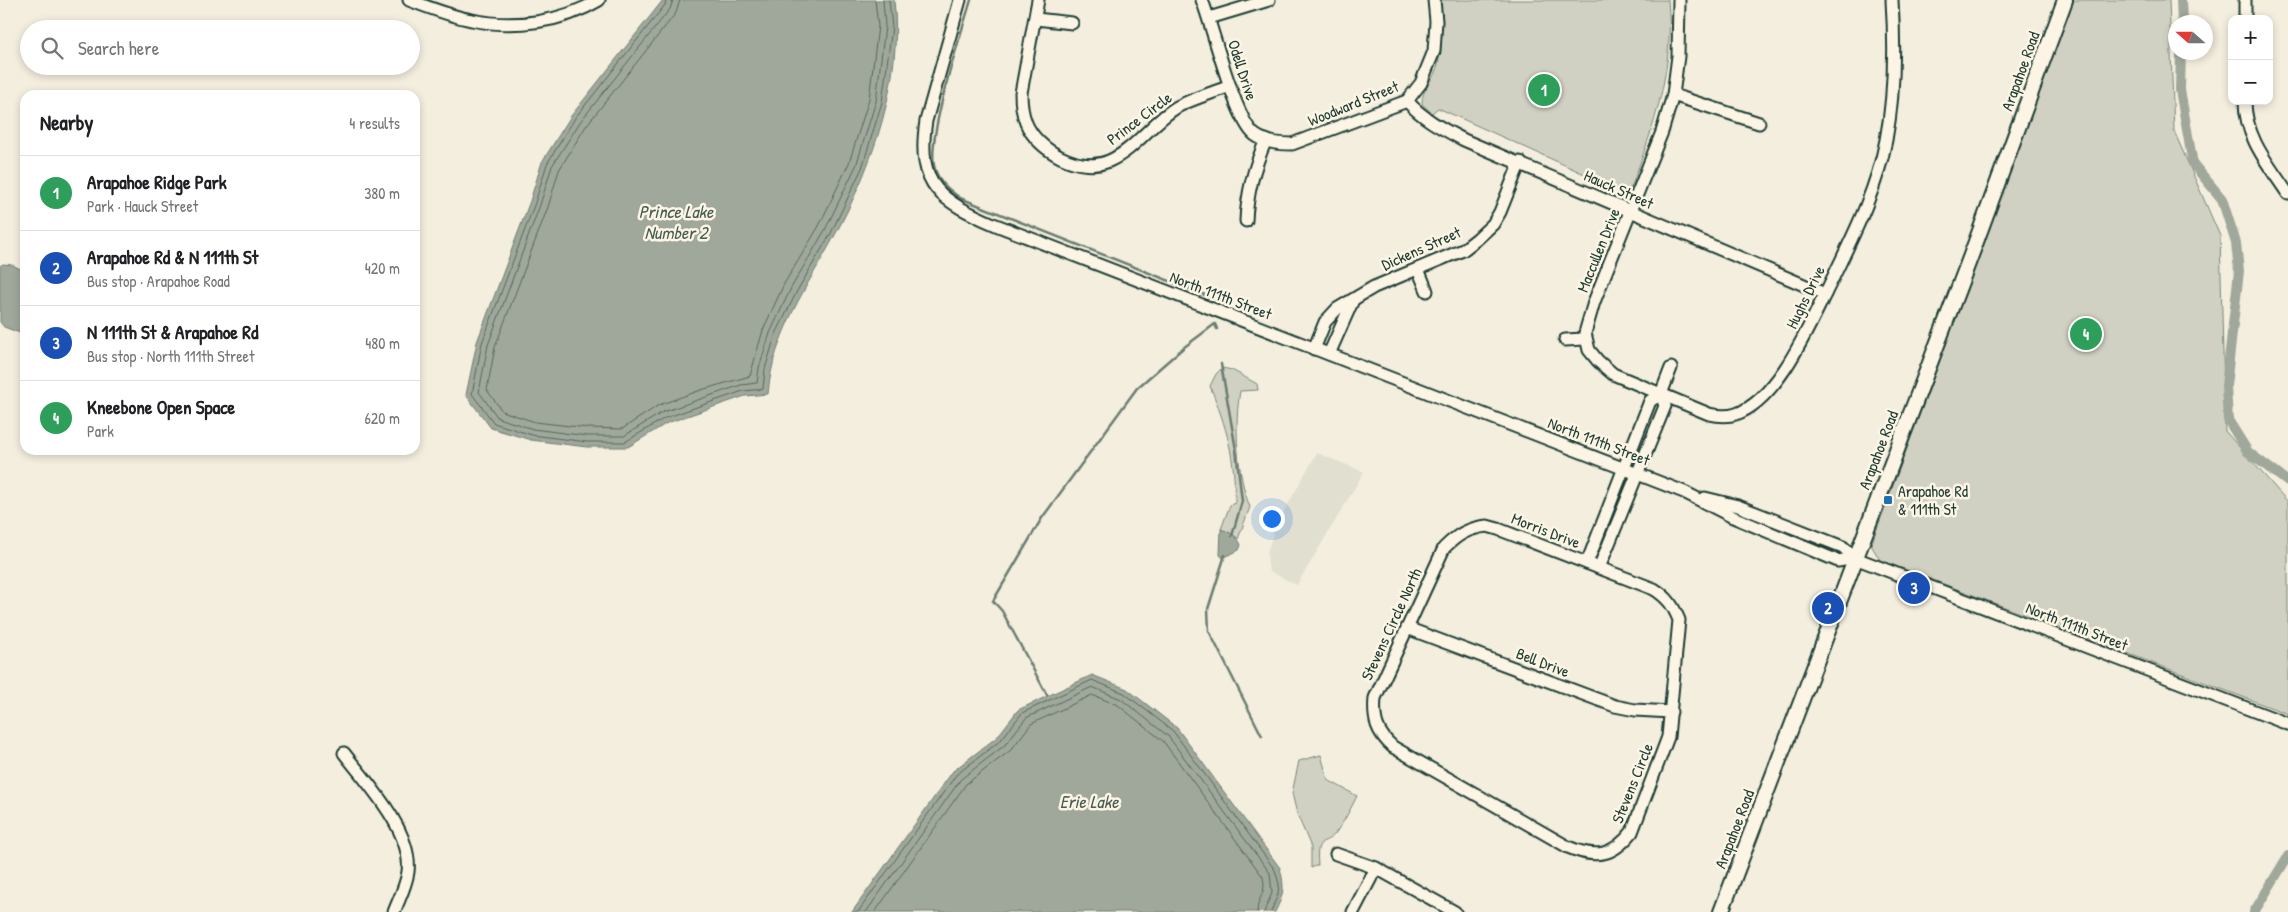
<!DOCTYPE html>
<html lang="en">
<head>
<meta charset="utf-8">
<style>
	body { margin:0; font-family:"Patrick Hand",sans-serif; background:#f6f6f6; color:#202124 }
	.controls { position:absolute; right:15px; top:15px; display:grid; overflow:hidden; border-radius:10px; box-shadow:0 2px 8px #0003 }
	.controls button { width:45px; height:45px; display:grid; place-items:center; padding:0; border:0; border-bottom:1px solid #e0e0e0; background:#fff; color:#202124; font:25px sans-serif }
	.compass { position:absolute; left:2168px; top:15px; width:45px; height:45px; border-radius:50%; background:#fff; box-shadow:0 2px 8px #0003; rotate:291deg }
	.you { position:absolute; left:1271px; top:518px; width:18px; height:18px; margin:-12px; border:4px solid #fff; border-radius:50%; background:#1a73e8; box-shadow:0 0 0 8px #1a73e833 }
	.badge { display:grid; place-items:center; width:32px; height:32px; border-radius:50%; background:#ea580c; color:#fff; font-size:16px; font-weight:700 }
	.pin { position:absolute; translate:-50% -50%; border:2px solid #fff; box-shadow:0 1px 5px #0006 }
	.list { margin:0; padding:0; list-style:none }
	h2 { display:flex; justify-content:space-between; align-items:center; height:65px; margin:0; padding:0 20px; font-size:21px }
	h2 small { font-size:16px; font-weight:400; color:#757577 }
	.list li { display:grid; grid-template-columns:32px 1fr auto; gap:15px; align-items:center; box-sizing:border-box; height:75px; padding:0 20px; border-top:1px solid #e0e0e0 }
	.list b { display:block; font-size:19px; white-space:nowrap }
	.list p { margin:0; font-size:16px; white-space:nowrap; color:#757577 }
	.list em { font-size:16px; font-style:normal; color:#757577 }
	.icon { flex:none; width:28px; height:28px; fill:none; stroke:currentColor; stroke-width:2; stroke-linecap:round; stroke-linejoin:round }
	.map { position:relative; flex:none; width:2288px; height:912px; overflow:hidden }
	.search { position:absolute; background:#fff; box-shadow:0 2px 8px #0003; left:20px; top:20px; width:400px; height:55px; display:flex; align-items:center; gap:12px; box-sizing:border-box; padding:0 18px; border-radius:28px; color:#757577; font-size:19px }
	.panel { position:absolute; background:#fff; box-shadow:0 2px 8px #0003; left:20px; top:90px; width:400px; height:365px; border-radius:15px }
	.map>svg:first-child { display:block }
	.built { fill:#e1dfd0 }
	.green { fill:#d0d1c2; stroke:#78877b }
	.water { fill:#a0a89b; stroke:#6c7d72 }
	.lines { fill:none; stroke-linecap:round; stroke-linejoin:round }
	.shore { stroke:#53685d; stroke-width:1 }
	.stream { stroke:#6c7d72; stroke-width:2.5 }
	.canal { stroke:#a0a89b; stroke-width:10 }
	.minor-casing { stroke:#1f3d34; stroke-width:15 }
	.major-casing { stroke:#1f3d34; stroke-width:18 }
	.minor { stroke:#fcf5e5; stroke-width:11 }
	.major { stroke:#fcf5e5; stroke-width:14 }
	.poi-dot { fill:#1f6fb2; stroke:#fcf5e5; stroke-width:2 }
	.labels { text-anchor:middle; dominant-baseline:central; stroke-width:5; stroke-linejoin:round; paint-order:stroke }
	.street-label { font-size:16px; fill:#1f3d34; stroke:#fcf5e5 }
	.poi-label { font-size:16px; fill:#1f3d34; stroke:#fcf5e5; text-anchor:start }
	.water-label { font-size:18px; font-style:italic; fill:#465d53; stroke:#fcf5e5 }
</style>
</head>
<body>
<div class="map">
<svg width="2288" height="912" viewBox="0 0 2288 912">
	<rect width="100%" height="100%" fill="#f3eede"/>
	<filter id="ink" filterUnits="userSpaceOnUse"><feTurbulence type="fractalNoise" baseFrequency=".02" numOctaves="2"/><feDisplacementMap in="SourceGraphic" scale="10" xChannelSelector="R" yChannelSelector="G"/><feConvolveMatrix kernelMatrix="1 2 1 2 8 2 1 2 1" color-interpolation-filters="sRGB"/></filter>
	<g filter="url(#ink)">
		<path class="built" d="M 1317,453 L 1364,472 L 1297,585 L 1269,571 L 1267,554 L 1275,527 Z"/>
		<g class="green">
			<path d="M 1441,0 L 1668,0 C 1675,67 1654,126 1631,188 L 1620,190 L 1438,108 L 1432,113 L 1422,104 C 1421,89 1435,79 1438,64 C 1443,43 1442,21 1441,0 Z"/>
			<path d="M 2074,0 L 2169,0 L 2174,131 L 2220,236 L 2225,431 L 2288,502 L 2288,714 L 1880,560 L 1871,545 Z"/>
			<path d="M 1222,368 L 1232,370 L 1257,384 L 1258,390 L 1240,391 C 1234,424 1237,476 1250,507 L 1238,539 L 1232,534 L 1221,529 L 1230,505 L 1235,503 C 1235,457 1227,428 1210,386 L 1216,374 Z"/>
			<path d="M 1321,755 L 1328,780 L 1357,796 C 1351,808 1345,820 1337,831 C 1327,847 1315,833 1318,865 L 1311,868 L 1311,847 L 1297,814 L 1292,793 L 1299,761 Z"/>
		</g>
		<g class="water">
			<path d="M 663,0 L 894,0 C 903,80 873,165 835,235 C 807,287 773,334 768,394 L 745,396 L 667,423 L 628,447 L 587,447 L 531,440 L 491,428 L 466,395 L 477,342 L 530,201 L 542,162 L 571,116 Z"/>
			<path d="M 3,264 L 12,265 L 25,271 L 25,329 L 20,333 L 4,327 L 0,322 L 0,266 Z"/>
			<path d="M 1221,529 C 1231,533 1237,535 1241,545 L 1239,550 L 1223,558 L 1220,555 Z"/>
			<path d="M 1092,675 L 1127,689 L 1177,728 L 1280,868 C 1285,888 1284,894 1275,912 L 852,912 L 953,771 L 997,737 L 1018,710 Z"/>
		</g>
		<g class="lines">
			<g class="shore">
				<path d="M 666,0 L 665,5 L 575,118 L 547,164 L 535,203 L 482,343 L 472,394 L 494,423 L 532,435 L 587,442 L 625,442 L 665,418 L 743,391 L 763,389 L 765,369 L 775,336 L 797,291 L 831,233 L 862,168 L 882,102 L 892,27 L 889,0"/>
				<path d="M 673,0 L 670,9 L 580,122 L 552,166 L 540,205 L 488,345 L 479,392 L 498,418 L 533,429 L 587,436 L 624,436 L 663,412 L 741,385 L 757,383 L 759,368 L 770,333 L 791,288 L 825,230 L 856,166 L 876,101 L 885,26 L 883,0"/>
				<path d="M 680,0 L 676,13 L 586,126 L 559,170 L 548,207 L 495,347 L 487,390 L 502,411 L 535,422 L 588,428 L 622,429 L 659,405 L 701,390 L 750,376 L 763,330 L 784,284 L 819,226 L 849,163 L 869,99 L 878,26 L 875,0"/>
				<path d="M 858,912 L 956,775 L 1001,740 L 1022,713 L 1092,680 L 1124,693 L 1173,731 L 1275,870 L 1279,884 L 1278,894 L 1271,912"/>
				<path d="M 866,912 L 961,779 L 1005,745 L 1026,718 L 1092,687 L 1121,699 L 1168,736 L 1270,873 L 1272,893 L 1264,912"/>
				<path d="M 875,912 L 966,784 L 1011,750 L 1031,724 L 1092,695 L 1118,705 L 1163,741 L 1263,877 C 1267,894 1257,897 1257,912"/>
			</g>
			<g class="stream">
				<path d="M 971,0 C 961,34 925,141 935,169 C 939,182 949,190 960,198 L 1210,297"/>
				<path d="M 1221,364 L 1236,450 L 1242,501 L 1232,536"/>
				<path d="M 1225,555 L 1208,609 L 1209,631 L 1262,736"/>
				<path d="M 1047,695 L 1002,611 L 993,601 L 1042,518 L 1137,388 L 1183,348 L 1215,324 L 1217,329"/>
			</g>
			<g class="canal">
				<path d="M 2181,0 L 2182,22"/>
				<path d="M 2181,52 L 2180,90 L 2193,164 L 2222,199 L 2236,243 L 2239,271 L 2226,386 L 2228,420 L 2248,452 L 2288,482"/>
				<path d="M 2254,912 L 2288,856"/>
			</g>
			<g class="minor-casing">
				<g id="minor">
					<path d="M 409,0 C 430,8 450,16 472,20 C 514,29 563,22 599,0"/>
					<path d="M 960,0 L 926,121 C 916,187 941,201 996,225 L 1684,492 L 1733,517 L 1838,561 L 1855,558"/>
					<path d="M 1038,0 L 1021,93 C 1021,103 1022,113 1026,123 C 1037,150 1079,174 1109,161 C 1136,149 1152,122 1177,107 C 1193,98 1213,93 1230,86"/>
					<path d="M 1202,0 C 1213,28 1235,120 1255,135 C 1266,143 1279,144 1292,144 L 1407,101 L 1421,83 L 1434,51 L 1436,21 L 1434,0"/>
					<path d="M 1679,0 L 1678,56 L 1673,95 L 1662,132 L 1594,302 L 1585,333 L 1589,350 L 1598,361 L 1613,374 L 1709,414 C 1718,416 1727,417 1736,414 C 1778,400 1809,326 1828,288 C 1851,240 1876,193 1886,140 C 1895,93 1895,47 1892,0"/>
					<path d="M 2245,0 L 2245,19"/>
					<path d="M 1209,18 L 1269,0"/>
					<path d="M 1036,19 L 1072,23"/>
					<path d="M 1673,95 L 1759,123"/>
					<path d="M 1407,101 C 1423,119 1443,129 1464,140 L 1825,294"/>
					<path d="M 2245,101 C 2245,138 2269,165 2288,194"/>
					<path d="M 1246,221 C 1247,192 1254,167 1266,140"/>
					<path d="M 1418,269 L 1427,291"/>
					<path d="M 1565,340 L 1585,339"/>
					<path d="M 1314,349 L 1325,322 L 1337,309 L 1374,287 L 1463,250 L 1477,239 L 1493,224 L 1500,212 L 1520,162"/>
					<path d="M 1329,354 L 1353,300"/>
					<path d="M 1705,498 L 1738,506 L 1843,547 L 1855,558 L 2288,724"/>
					<path d="M 1487,526 L 1498,529 L 1654,589 C 1667,597 1673,605 1679,620 L 1668,737 L 1632,832 C 1613,856 1596,859 1568,847 L 1393,747 C 1377,733 1373,720 1375,698 L 1444,548 C 1457,535 1468,528 1487,526 Z"/>
					<path d="M 1587,563 L 1650,401 L 1661,394 L 1671,368"/>
					<path d="M 1599,568 L 1665,406 L 1661,394"/>
					<path d="M 1407,628 L 1615,706 L 1635,710 L 1671,712"/>
					<path d="M 344,753 C 367,783 413,831 408,872 C 406,886 399,899 394,912"/>
					<path d="M 1336,854 L 1376,868 L 1455,912"/>
					<path d="M 1353,912 L 1376,868"/>
				</g>
			</g>
			<g class="major-casing">
				<path id="major" d="M 1721,912 L 1970,258 L 2065,0"/>
			</g>
			<use href="#minor" class="minor"/>
			<use href="#major" class="major"/>
		</g>
	</g>
	<rect class="poi-dot" x="1883" y="495" width="10" height="10" rx="2.5"/>
	<g class="labels">
		<g class="street-label">
			<text transform="translate(1243 70) rotate(72)">Odell Drive</text>
			<text transform="translate(2020 71) rotate(-70)">Arapahoe Road</text>
			<text transform="translate(1353 103) rotate(-22)">Woodward Street</text>
			<text transform="translate(1139 118) rotate(-37)">Prince Circle</text>
			<text transform="translate(1619 189) rotate(24)">Hauck Street</text>
			<text transform="translate(1421 248) rotate(-24)">Dickens Street</text>
			<text transform="translate(1598 250) rotate(-68)">Maccullen Drive</text>
			<text transform="translate(1221 295) rotate(21)">North 111th Street</text>
			<text transform="translate(1805 297) rotate(-64)">Hughs Drive</text>
			<text transform="translate(1599 441) rotate(21)">North 111th Street</text>
			<text transform="translate(1878 450) rotate(-69)">Arapahoe Road</text>
			<text transform="translate(1546 530) rotate(21)">Morris Drive</text>
			<text transform="translate(1391 624) rotate(-65)">Stevens Circle North</text>
			<text transform="translate(2077 626) rotate(21)">North 111th Street</text>
			<text transform="translate(1543 662) rotate(21)">Bell Drive</text>
			<text transform="translate(1632 783) rotate(-68)">Stevens Circle</text>
			<text transform="translate(1734 829) rotate(-69)">Arapahoe Road</text>
		</g>
		<g class="poi-label">
			<text x="1898" y="491">Arapahoe Rd<tspan x="1898" dy="18">&amp; 111th St</tspan></text>
		</g>
		<g class="water-label">
			<text x="676" y="211">Prince Lake<tspan x="676" dy="21">Number 2</tspan></text>
			<text x="1089" y="801">Erie Lake</text>
		</g>
	</g>
</svg>
<div class="controls">
<button>+</button>
<button>−</button>
</div>
<svg class="compass" viewBox="-18 -18 36 36"><path d="M0-13l5 13h-10z" fill="#e53935"/><path d="M0 13l5-13h-10z" fill="#757577"/></svg>
<div class="you"></div>
<div class="pin badge" style="left:1544px;top:90px;background:#2e9e5b">1</div>
<div class="pin badge" style="left:1828px;top:608px;background:#1a4fb4">2</div>
<div class="pin badge" style="left:1914px;top:588px;background:#1a4fb4">3</div>
<div class="pin badge" style="left:2086px;top:334px;background:#2e9e5b">4</div>
<div class="search"><svg class="icon" aria-label="search" viewBox="0 0 24 24"><circle cx="10" cy="10" r="6"/><path d="M15 15l6 6"/></svg>Search here</div>
<section class="panel">
<h2>Nearby<small>4 results</small></h2>
<ul class="list">
<li><span class="badge" style="background:#2e9e5b">1</span><div><b>Arapahoe Ridge Park</b><p>Park · Hauck Street</p></div><em>380 m</em></li>
<li><span class="badge" style="background:#1a4fb4">2</span><div><b>Arapahoe Rd &amp; N 111th St</b><p>Bus stop · Arapahoe Road</p></div><em>420 m</em></li>
<li><span class="badge" style="background:#1a4fb4">3</span><div><b>N 111th St &amp; Arapahoe Rd</b><p>Bus stop · North 111th Street</p></div><em>480 m</em></li>
<li><span class="badge" style="background:#2e9e5b">4</span><div><b>Kneebone Open Space</b><p>Park</p></div><em>620 m</em></li>
</ul>
</section>
</div>
</body>
</html>
